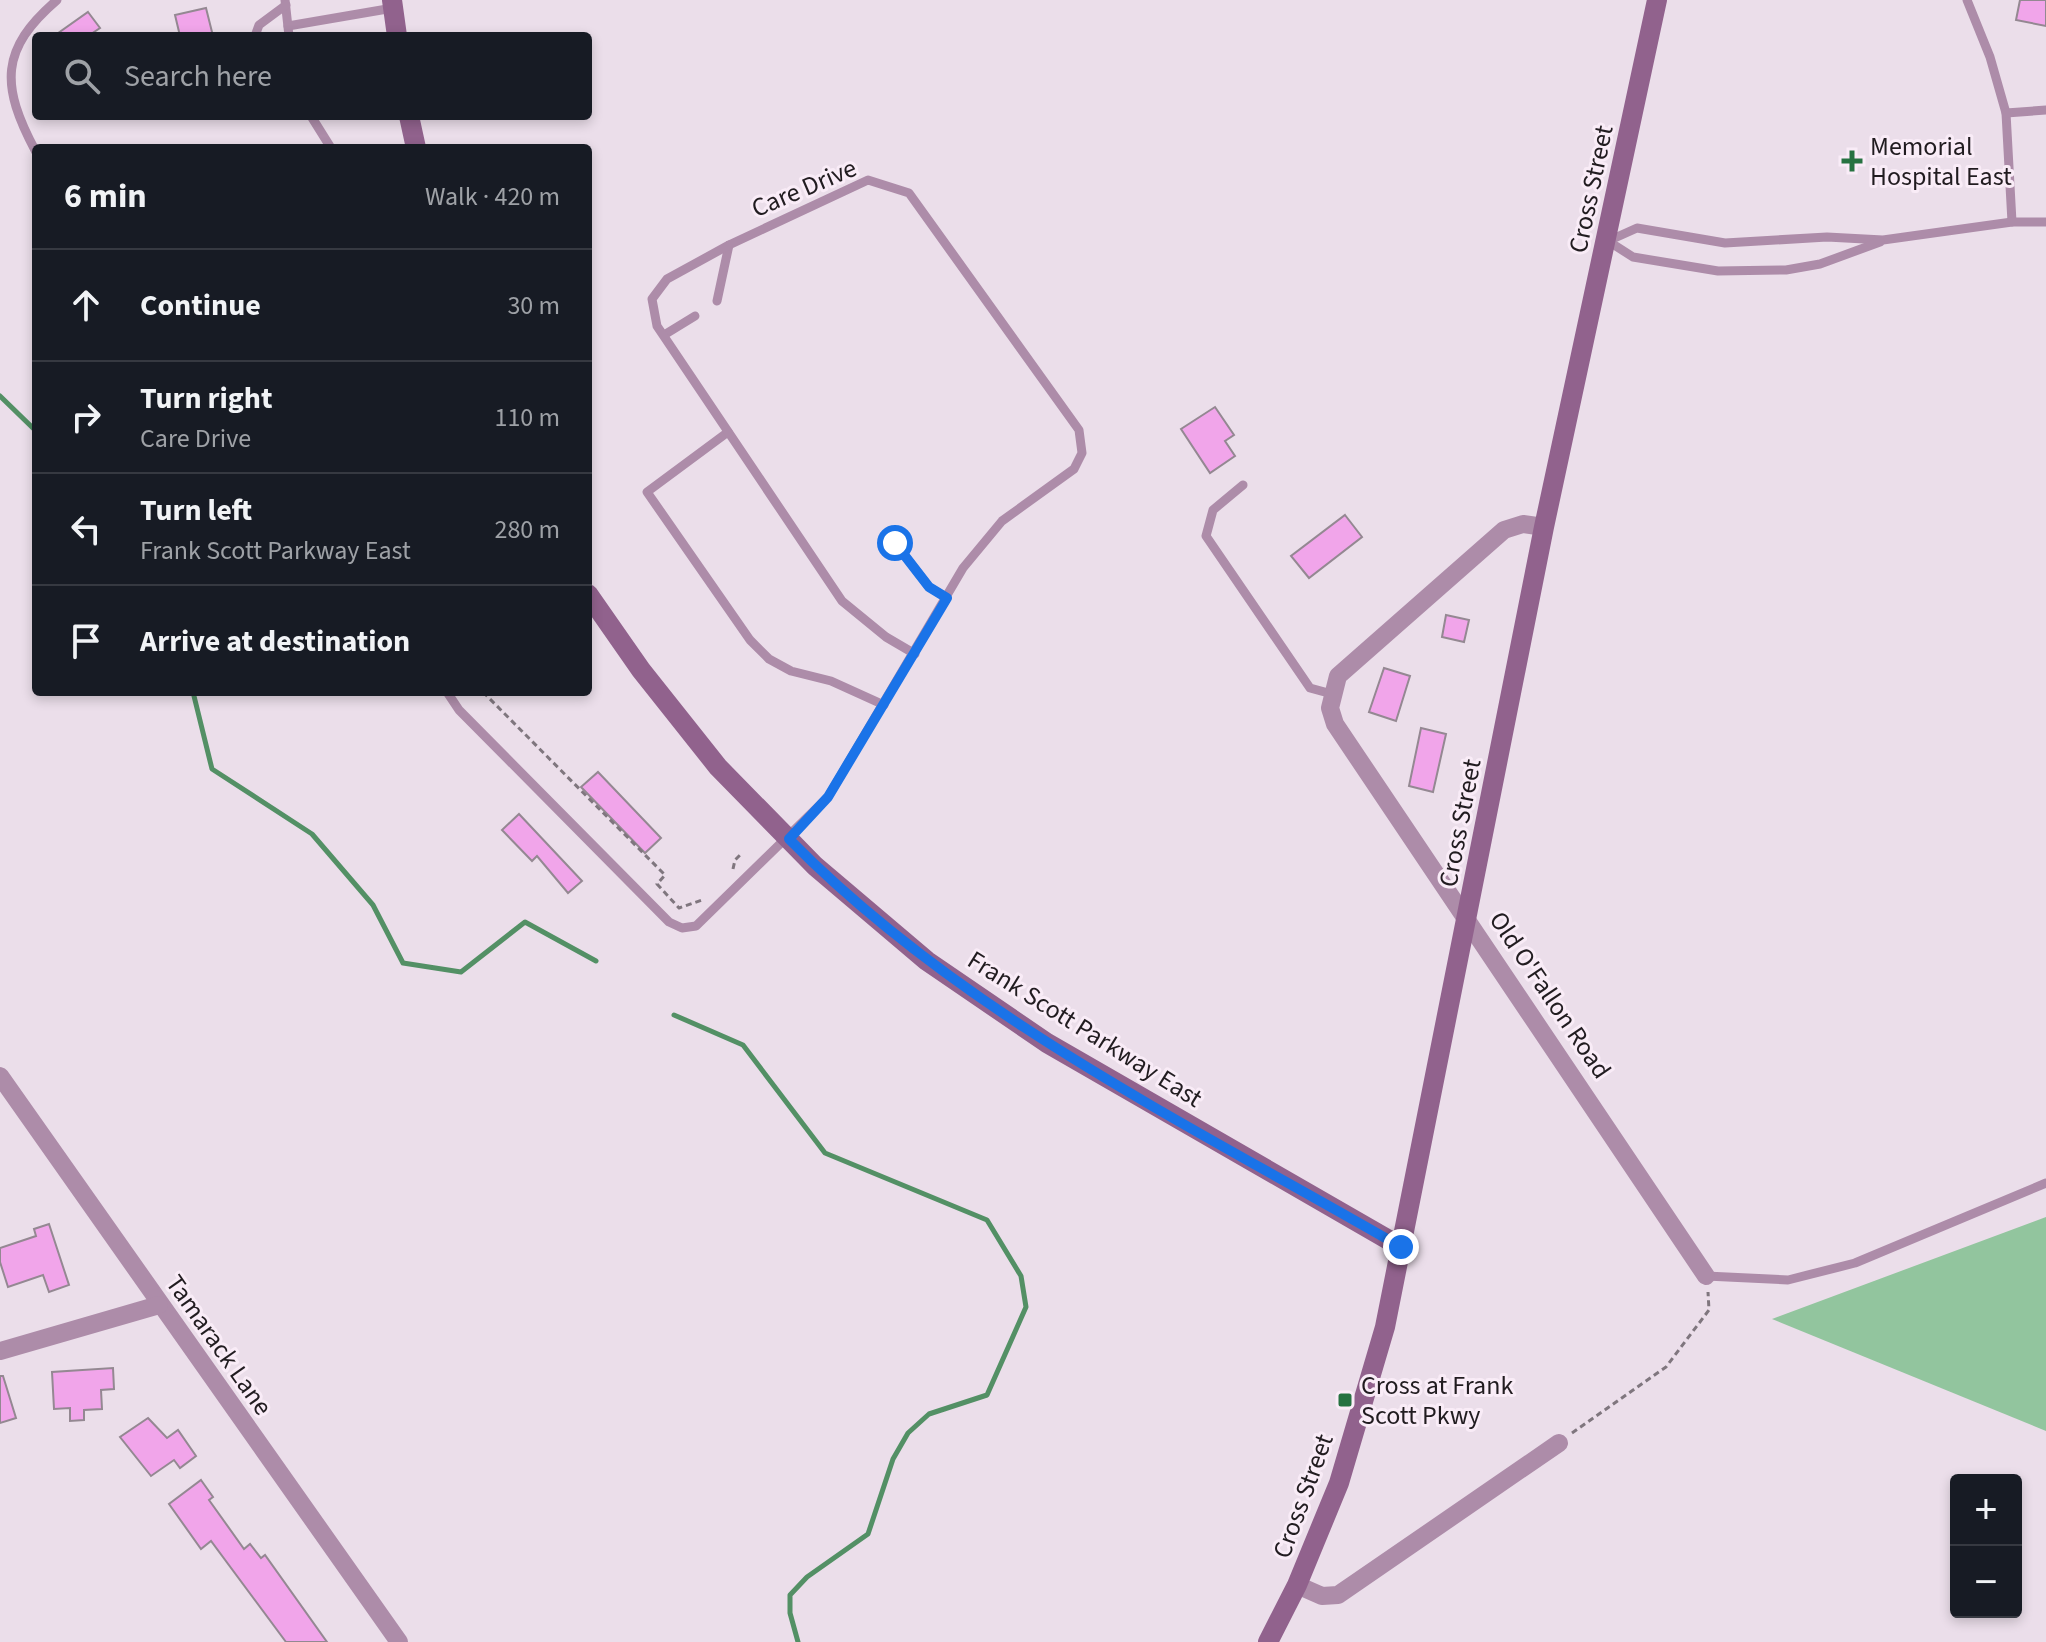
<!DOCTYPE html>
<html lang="en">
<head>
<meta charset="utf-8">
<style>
	body { margin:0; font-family:"Source Sans 3",sans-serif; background:#20242c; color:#f1f3f6 }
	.controls { position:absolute; right:24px; bottom:24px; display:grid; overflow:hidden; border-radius:8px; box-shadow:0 4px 12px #0003 }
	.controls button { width:72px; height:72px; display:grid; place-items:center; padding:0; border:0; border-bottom:2px solid #363941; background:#171b24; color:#f1f3f6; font:40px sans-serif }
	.stop { position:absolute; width:24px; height:24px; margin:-18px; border:6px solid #1a73e8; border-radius:50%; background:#fff }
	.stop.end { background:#1a73e8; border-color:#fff; box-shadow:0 2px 8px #0008 }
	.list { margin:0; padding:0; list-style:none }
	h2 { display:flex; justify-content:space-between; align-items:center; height:104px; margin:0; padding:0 32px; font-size:34px }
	h2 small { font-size:26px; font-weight:400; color:#9ea1a6 }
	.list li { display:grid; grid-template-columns:52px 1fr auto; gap:24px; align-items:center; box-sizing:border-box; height:112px; padding:0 32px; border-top:2px solid #363941 }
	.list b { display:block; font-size:30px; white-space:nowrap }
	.list p { margin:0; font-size:26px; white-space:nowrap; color:#9ea1a6 }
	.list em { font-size:26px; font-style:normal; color:#9ea1a6 }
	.icon { flex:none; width:44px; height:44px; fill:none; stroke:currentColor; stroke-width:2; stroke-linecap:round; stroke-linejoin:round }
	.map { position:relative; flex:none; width:2046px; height:1642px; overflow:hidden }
	.search { position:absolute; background:#171b24; box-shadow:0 4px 12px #0003; left:32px; top:32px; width:560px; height:88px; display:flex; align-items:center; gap:20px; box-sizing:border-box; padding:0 28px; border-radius:8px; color:#9ea1a6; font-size:30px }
	.panel { position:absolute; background:#171b24; box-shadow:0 4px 12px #0003; left:32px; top:144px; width:560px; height:552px; border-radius:8px }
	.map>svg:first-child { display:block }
	.green { fill:#92c59e }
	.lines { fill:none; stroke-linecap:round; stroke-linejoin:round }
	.stream { stroke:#539065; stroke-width:5 }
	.building { fill:#f1a5ea; stroke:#948892; stroke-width:2 }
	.path { stroke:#7f767e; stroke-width:3; stroke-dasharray:6 4; stroke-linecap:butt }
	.service { stroke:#ad8ca9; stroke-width:9 }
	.minor { stroke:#ad8ca9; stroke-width:18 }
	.secondary { stroke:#91628d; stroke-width:20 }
	.route { stroke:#1a73e8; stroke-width:10 }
	.poi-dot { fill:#267241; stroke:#f9ecf7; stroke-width:3 }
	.labels { text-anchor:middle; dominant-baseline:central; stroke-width:6; stroke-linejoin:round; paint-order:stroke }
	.poi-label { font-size:26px; fill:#211c20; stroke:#f9ecf7; text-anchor:start }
	.street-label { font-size:26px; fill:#211c20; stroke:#f9ecf7 }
</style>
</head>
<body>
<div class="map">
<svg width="2046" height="1642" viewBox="0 0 2046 1642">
	<rect width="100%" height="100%" fill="#ebdeea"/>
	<path class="green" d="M 2046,1217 L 2046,1431 L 1772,1319 Z"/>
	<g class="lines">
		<g class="stream">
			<path d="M 0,396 L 36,431"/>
			<path d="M 193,692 L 212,769 L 312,834 L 373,905 L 403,963 L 461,972 L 525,922 L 596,961"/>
			<path d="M 674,1015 L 743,1045 L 825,1153 L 987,1220 L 1021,1276 L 1026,1307 L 987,1395 L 929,1414 L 908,1433 L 893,1459 L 868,1534 L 807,1577 L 790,1595 L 790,1613 L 798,1642"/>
		</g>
	</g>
	<g class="building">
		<path d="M 2020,0 L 2046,0 L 2046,26 L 2016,20 Z"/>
		<path d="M 206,8 L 213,36 L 180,36 L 175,15 Z"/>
		<path d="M 88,12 L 100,28 L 88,36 L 54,36 Z"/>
		<path d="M 1215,407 L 1234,435 L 1225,441 L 1235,456 L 1210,473 L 1181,429 Z"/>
		<path d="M 1345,515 L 1362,537 L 1309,578 L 1291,556 Z"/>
		<path d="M 1446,615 L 1469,620 L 1464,642 L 1442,637 Z"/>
		<path d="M 1384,668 L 1410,676 L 1396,721 L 1369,712 Z"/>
		<path d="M 1421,728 L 1446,734 L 1433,792 L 1409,786 Z"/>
		<path d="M 598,772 L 661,838 L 645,853 L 581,787 Z"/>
		<path d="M 519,814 L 582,881 L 568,893 L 537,856 L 532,861 L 502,830 Z"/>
		<path d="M 49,1224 L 69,1285 L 49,1292 L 43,1275 L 8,1287 L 0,1262 L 0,1248 L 36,1236 L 34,1229 Z"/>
		<path d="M 113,1368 L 114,1389 L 101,1390 L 102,1409 L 84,1410 L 84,1420 L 70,1421 L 70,1408 L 54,1409 L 52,1372 Z"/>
		<path d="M 0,1376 L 3,1376 L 16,1418 L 0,1423 Z"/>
		<path d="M 148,1418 L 167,1438 L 178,1430 L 196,1456 L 180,1468 L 174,1460 L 151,1476 L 120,1437 Z"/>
		<path d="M 201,1480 L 213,1497 L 209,1500 L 244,1549 L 250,1544 L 261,1558 L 265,1555 L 327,1642 L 286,1642 L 211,1541 L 201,1549 L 169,1504 Z"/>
	</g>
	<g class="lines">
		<g class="path">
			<path d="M 483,692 L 665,875 L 657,884 L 679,908 L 702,900"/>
			<path d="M 733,869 L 735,860 L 742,853"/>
			<path d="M 1572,1433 L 1666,1367 L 1709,1310 L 1708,1292"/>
		</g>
		<g class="service">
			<path d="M 285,0 L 289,36"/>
			<path d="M 1967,0 L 1990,57 L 2006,113 L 2012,222"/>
			<path d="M 288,26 L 393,8"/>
			<path d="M 255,36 L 259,25 L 286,5"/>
			<path d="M 2006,113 L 2046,110"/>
			<path d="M 311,116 L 331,148"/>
			<path d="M 36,152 C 0,85 0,49 57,0"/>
			<path d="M 1608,241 L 1637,228 L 1725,243 L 1827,237 L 1883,240 L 2012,222 L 2046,222"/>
			<path d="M 1608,241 L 1633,257 L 1718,271 L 1786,270 L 1820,264 L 1880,242"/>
			<path d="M 717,301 L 729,245"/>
			<path d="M 664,335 L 695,316"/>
			<path d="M 728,432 L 647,492 L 750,640 L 769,659 L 791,671 L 831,681 L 884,705"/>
			<path d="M 1243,485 L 1213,510 L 1206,536 L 1310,688 L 1332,694"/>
			<path d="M 895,543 L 929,587 L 947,598"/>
			<path d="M 447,692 L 459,710 L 669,922 L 682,928 L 696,926 L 828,797 L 963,568 L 1002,521 L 1074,469 L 1082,453 L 1079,430 L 909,193 L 868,180 L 729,245 L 667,279 L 652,299 L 657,326 L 842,601 L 886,637 L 915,654"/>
			<path d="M 1706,1276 L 1788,1280 L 1855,1263 L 2046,1183"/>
		</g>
		<g class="minor">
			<path d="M 1544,527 L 1523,524 L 1504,530 L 1338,676 L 1330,708 L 1335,724 L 1706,1276"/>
			<path d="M 0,1076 L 399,1642"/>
			<path d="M 0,1351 L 159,1305"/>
			<path d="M 1297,1585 L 1322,1596 L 1338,1595 L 1559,1443"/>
		</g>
		<g class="secondary">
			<path d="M 392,0 L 397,36"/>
			<path d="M 409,116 L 416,148"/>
			<path d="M 588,594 L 641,670 L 718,767 L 815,866 L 927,961 L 1047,1043 L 1401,1247"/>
			<path d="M 1268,1642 L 1297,1585 L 1339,1483 L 1385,1327 L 1544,527 L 1657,0"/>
		</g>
	</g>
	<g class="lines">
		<path class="route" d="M 895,543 L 929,587 L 947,598 L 828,797 L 789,839 C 962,1015 1190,1125 1401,1247"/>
	</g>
	<g class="poi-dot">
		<path d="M1848 149h8v8h8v8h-8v8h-8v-8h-8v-8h8z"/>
		<rect x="1337" y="1392" width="16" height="16" rx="4"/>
	</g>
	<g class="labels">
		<g class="poi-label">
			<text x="1870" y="146">Memorial<tspan x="1870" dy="30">Hospital East</tspan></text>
			<text x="1361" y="1385">Cross at Frank<tspan x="1361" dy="30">Scott Pkwy</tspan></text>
		</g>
		<g class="street-label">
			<text transform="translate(804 188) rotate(-23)">Care Drive</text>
			<text transform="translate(1591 189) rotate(-78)">Cross Street</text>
			<text transform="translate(1460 823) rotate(-79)">Cross Street</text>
			<text transform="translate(1550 995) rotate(56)">Old O'Fallon Road</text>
			<text transform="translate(1085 1029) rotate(32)">Frank Scott Parkway East</text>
			<text transform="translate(219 1345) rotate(55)">Tamarack Lane</text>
			<text transform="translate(1303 1496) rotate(-70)">Cross Street</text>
		</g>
	</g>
</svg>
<div class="controls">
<button>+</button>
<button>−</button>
</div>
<div class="stop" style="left:895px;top:543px"></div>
<div class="stop end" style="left:1401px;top:1247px"></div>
<div class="search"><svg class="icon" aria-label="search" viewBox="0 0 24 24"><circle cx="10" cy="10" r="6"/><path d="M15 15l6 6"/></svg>Search here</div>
<section class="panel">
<h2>6 min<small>Walk · 420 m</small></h2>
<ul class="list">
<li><svg class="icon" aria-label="ahead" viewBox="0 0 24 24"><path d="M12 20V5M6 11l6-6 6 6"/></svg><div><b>Continue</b></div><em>30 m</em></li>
<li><svg class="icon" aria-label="right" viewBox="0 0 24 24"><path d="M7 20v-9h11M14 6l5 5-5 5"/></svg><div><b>Turn right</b><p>Care Drive</p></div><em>110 m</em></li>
<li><svg class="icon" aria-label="left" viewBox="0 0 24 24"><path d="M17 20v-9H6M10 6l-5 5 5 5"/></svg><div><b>Turn left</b><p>Frank Scott Parkway East</p></div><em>280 m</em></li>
<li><svg class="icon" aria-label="arrive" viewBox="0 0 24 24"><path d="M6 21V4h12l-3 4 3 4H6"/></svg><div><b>Arrive at destination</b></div></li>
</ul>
</section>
</div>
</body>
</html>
